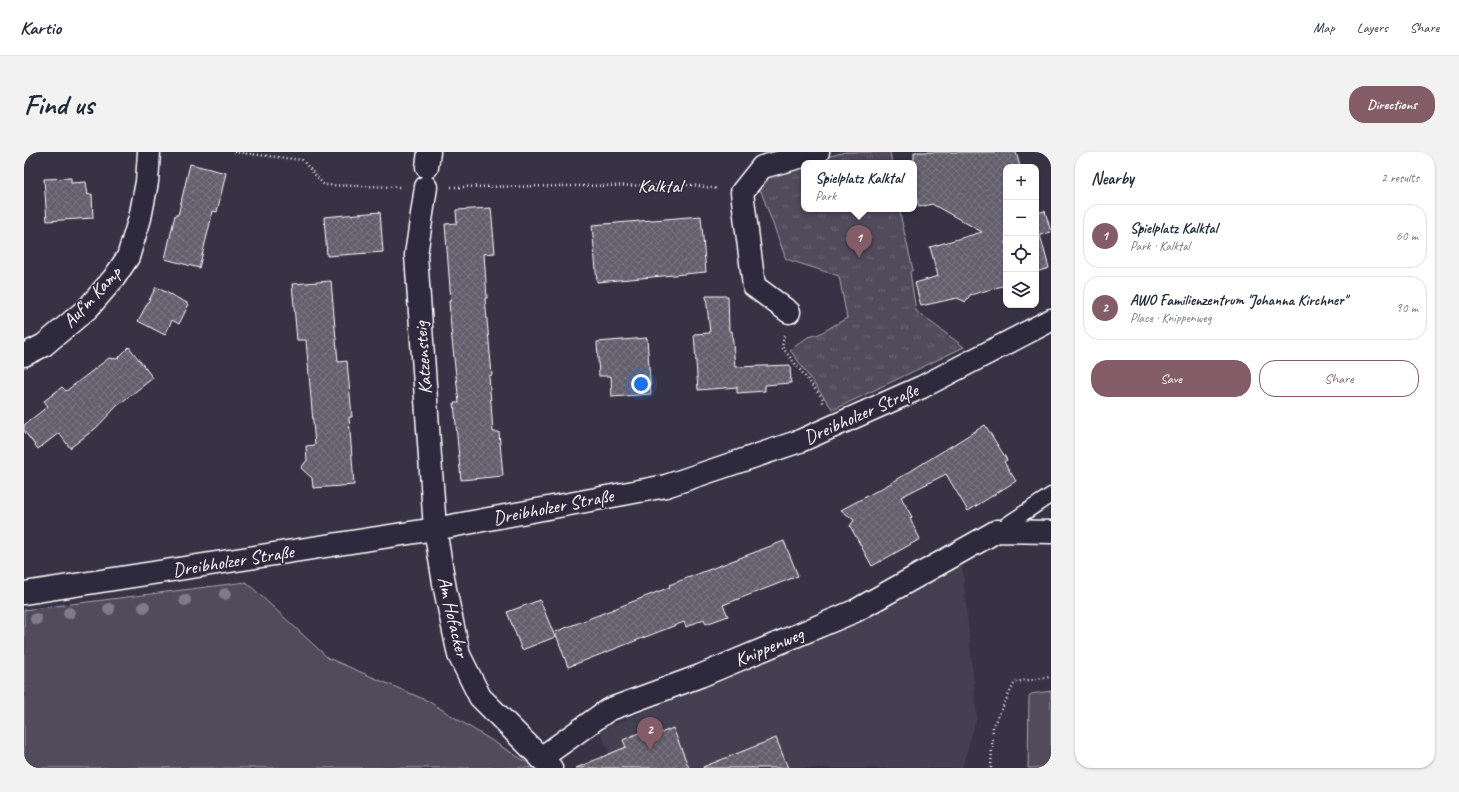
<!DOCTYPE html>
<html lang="en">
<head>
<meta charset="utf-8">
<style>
	body { margin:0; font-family:Caveat,sans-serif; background:#f2f2f3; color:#1f2937 }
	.controls { position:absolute; right:12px; top:12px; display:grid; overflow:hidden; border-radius:8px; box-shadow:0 1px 3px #0004 }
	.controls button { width:36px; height:36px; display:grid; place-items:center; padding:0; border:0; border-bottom:1px solid #e0e1e3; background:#fff; color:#1f2937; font:20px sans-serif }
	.you { position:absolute; left:617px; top:232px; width:14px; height:14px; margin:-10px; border:3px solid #fff; border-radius:50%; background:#1a73e8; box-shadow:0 0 0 6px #1a73e833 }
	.badge { display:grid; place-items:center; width:26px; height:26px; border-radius:50%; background:#845c67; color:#fff; font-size:13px; font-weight:700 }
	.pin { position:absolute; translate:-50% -33px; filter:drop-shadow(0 1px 2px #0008) }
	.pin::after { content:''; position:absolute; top:21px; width:14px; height:12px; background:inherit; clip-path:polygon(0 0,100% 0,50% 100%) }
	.popup { position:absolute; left:777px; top:8px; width:116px; height:52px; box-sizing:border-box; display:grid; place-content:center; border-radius:8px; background:#fff; filter:drop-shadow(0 1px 3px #0005); font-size:13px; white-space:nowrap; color:#747a83 }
	.popup b { font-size:15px; color:#1f2937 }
	.popup::after { content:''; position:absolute; left:50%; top:100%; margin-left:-8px; border:8px solid transparent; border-top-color:#fff }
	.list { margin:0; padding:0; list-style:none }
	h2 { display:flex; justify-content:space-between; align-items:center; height:52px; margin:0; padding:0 16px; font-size:17px }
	h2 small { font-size:13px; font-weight:400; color:#747a83 }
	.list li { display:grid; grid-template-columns:26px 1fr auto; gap:12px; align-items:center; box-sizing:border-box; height:64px; margin:0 8px 8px; padding:0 8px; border:1px solid #e0e1e3; border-radius:16px }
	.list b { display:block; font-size:15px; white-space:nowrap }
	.list p { margin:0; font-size:13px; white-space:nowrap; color:#747a83 }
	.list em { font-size:13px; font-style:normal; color:#747a83 }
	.actions { display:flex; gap:8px; padding:12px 16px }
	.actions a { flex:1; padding:9px 0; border:1px solid #845c67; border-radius:16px; text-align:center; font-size:14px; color:#845c67 }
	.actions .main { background:#845c67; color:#fff }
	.icon { flex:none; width:22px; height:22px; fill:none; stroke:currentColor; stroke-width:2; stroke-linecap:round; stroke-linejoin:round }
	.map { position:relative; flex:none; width:1027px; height:616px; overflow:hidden; border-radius:16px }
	header { display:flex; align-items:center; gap:24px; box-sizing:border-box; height:56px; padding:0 20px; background:#fff; border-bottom:1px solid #e0e1e3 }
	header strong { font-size:19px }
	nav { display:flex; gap:22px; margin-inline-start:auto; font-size:14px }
	.intro { display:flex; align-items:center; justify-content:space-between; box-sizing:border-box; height:96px; padding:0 24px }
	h1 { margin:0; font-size:28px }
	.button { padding:10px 18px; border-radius:16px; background:#845c67; color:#fff; font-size:14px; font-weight:700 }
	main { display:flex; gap:24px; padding:0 24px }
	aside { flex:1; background:#fff; border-radius:16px; box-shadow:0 1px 3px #0004 }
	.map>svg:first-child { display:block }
	.built { fill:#444051 }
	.grass { fill:#514c5c; stroke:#a8a6ae }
	.park { fill:url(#park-tufts); stroke:#a8a6ae }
	.building { fill:url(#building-cross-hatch); stroke:#fff }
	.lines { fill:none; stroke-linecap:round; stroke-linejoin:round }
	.service-casing { stroke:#fff; stroke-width:17 }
	.minor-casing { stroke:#fff; stroke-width:25 }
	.path { stroke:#fff; stroke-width:2.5; stroke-dasharray:1 3; stroke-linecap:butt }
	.service { stroke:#2f2a3d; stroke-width:14 }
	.minor { stroke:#2f2a3d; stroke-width:22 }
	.tree { fill:#7e7c88 }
	.labels { text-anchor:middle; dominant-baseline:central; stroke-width:3.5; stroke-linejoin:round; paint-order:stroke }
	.street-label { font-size:19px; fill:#fff; stroke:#2f2a3d }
</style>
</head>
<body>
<header>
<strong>Kartio</strong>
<nav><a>Map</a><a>Layers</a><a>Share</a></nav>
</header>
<div class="intro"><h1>Find us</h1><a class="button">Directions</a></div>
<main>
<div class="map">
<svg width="1027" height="616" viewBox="0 0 1027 616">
	<defs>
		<pattern id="park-tufts" width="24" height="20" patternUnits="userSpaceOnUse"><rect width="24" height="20" fill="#514c5c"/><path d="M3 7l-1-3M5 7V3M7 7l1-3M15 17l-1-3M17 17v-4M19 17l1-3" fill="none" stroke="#6b6774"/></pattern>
		<pattern id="building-cross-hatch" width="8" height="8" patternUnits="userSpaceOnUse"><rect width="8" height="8" fill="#635f6d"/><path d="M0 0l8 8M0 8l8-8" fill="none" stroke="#7a7783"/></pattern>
	</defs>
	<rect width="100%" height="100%" fill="#373345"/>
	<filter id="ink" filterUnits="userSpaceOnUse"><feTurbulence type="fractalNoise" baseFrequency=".025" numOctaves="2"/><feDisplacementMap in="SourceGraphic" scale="8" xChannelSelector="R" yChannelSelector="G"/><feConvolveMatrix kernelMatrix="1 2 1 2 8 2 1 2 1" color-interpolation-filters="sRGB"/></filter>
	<g filter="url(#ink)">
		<path class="built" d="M 938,412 L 953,565 L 938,616 L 591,616 L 577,580 L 586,574 L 835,467 Z"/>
		<g class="grass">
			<path d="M 222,430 L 304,506 L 404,549 L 512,616 L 0,616 L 0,458 Z"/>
			<path d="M 1027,539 L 1027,616 L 1004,616 L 1005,544 L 1007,542 Z"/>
		</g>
		<g class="park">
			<path d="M 821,0 L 866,0 L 868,11 L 782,11 Z"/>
			<path d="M 780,11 L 780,57 L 875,57 L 889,118 L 886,120 L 892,159 L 940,195 L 809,258 L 766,198 L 784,185 L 795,182 L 823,166 L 815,124 L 762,107 L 732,26 Z"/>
		</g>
		<g class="building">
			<path d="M 890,0 L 992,0 L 996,15 L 982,15 L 982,133 L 946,143 L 942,150 L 933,146 L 897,154 L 891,131 L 914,124 L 906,95 L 958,80 L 908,52 L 895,55 L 890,36 Z"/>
			<path d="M 166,12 L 202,21 L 193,60 L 189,59 L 175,116 L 141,107 L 151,63 L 154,63 Z"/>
			<path d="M 47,26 L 47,31 L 62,30 L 64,43 L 68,42 L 69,66 L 23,69 L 20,27 Z"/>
			<path d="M 467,56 L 471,101 L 460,102 L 463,146 L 461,146 L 468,223 L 465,224 L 469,280 L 475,280 L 479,324 L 437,328 L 430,251 L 435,251 L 428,188 L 425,149 L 427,149 L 421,72 L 433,71 L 432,58 Z"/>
			<path d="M 1021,59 L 1027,80 L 1016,83 L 1025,116 L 1012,120 L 1012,61 Z"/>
			<path d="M 356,60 L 359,100 L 303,104 L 300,65 Z"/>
			<path d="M 677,64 L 682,120 L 573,130 L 568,73 Z"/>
			<path d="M 307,129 L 314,210 L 323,209 L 328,265 L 325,265 L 330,333 L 289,336 L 288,326 L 277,316 L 283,308 L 282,294 L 291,293 L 282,188 L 273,188 L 268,132 Z"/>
			<path d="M 132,135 L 165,152 L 155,172 L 148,168 L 141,183 L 114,169 Z"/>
			<path d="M 682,144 L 704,144 L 705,179 L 708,179 L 711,215 L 766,213 L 767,231 L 741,233 L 741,239 L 713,241 L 713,235 L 674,238 L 670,182 L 686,181 Z"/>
			<path d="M 623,186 L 627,242 L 588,245 L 587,224 L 575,224 L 573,190 Z"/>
			<path d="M 105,195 L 129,226 L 94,253 L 72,276 L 46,296 L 35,281 L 14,297 L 0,279 L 0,273 L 24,254 L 20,249 L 38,235 L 42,239 L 85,206 L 93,207 Z"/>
			<path d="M 961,273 L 983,308 L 980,310 L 992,329 L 944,359 L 922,322 L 877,345 L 888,365 L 886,367 L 896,387 L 848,414 L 826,374 L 830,368 L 817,358 L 869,330 Z"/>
			<path d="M 760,389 L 774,424 L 699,453 L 704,464 L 682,472 L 680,467 L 662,475 L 660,470 L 544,515 L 531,480 L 646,435 L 645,433 Z"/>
			<path d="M 516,448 L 531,485 L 498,498 L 483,460 Z"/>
			<path d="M 649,576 L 665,616 L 552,616 L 602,595 L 599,588 L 619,579 L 622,587 Z"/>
			<path d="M 752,586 L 764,616 L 679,616 L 679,615 Z"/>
		</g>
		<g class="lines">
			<g class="service-casing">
				<path id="service" d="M 973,379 L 1027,343"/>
			</g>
			<g class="minor-casing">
				<g id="minor">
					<path d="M 403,15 L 405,0"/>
					<path d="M 402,35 L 392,103 L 411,377 L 421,437 L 435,503 L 456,545 L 527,616"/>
					<path d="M 765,160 L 730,134 L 718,40 L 738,15 L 794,0"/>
					<path d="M 0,203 L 20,193 L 64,156 L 90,126 L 104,105 L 116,66 L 123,30 L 125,0"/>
					<path d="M 0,441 L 411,377 L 642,334 L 776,289 L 898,235 L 1027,168"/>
					<path d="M 517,606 L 584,558 L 676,524 L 831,459 L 973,379 L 1027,380"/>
				</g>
			</g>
			<g class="path">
				<path d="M 210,0 L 278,8 L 300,33 L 376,35"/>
				<path d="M 427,35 L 668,33 L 694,37"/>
				<path d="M 760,184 L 758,195 L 799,247 L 798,252"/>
				<path d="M 967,616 L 969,574 L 991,530 L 1027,525"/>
			</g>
			<use href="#service" class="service"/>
			<use href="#minor" class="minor"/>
		</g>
		<g class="tree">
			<circle cx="201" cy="442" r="6"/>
			<circle cx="161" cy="448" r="6"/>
			<circle cx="120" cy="455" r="6"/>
			<circle cx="85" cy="457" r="6"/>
			<circle cx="45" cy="461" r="6"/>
			<circle cx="12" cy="467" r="6"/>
		</g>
	</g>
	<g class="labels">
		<g class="street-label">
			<text x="636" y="34">Kalktal</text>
			<text transform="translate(68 145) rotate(-47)">Auf'm Kamp</text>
			<text transform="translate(399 206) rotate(-94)">Katzensteig</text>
			<text transform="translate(837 262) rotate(-24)">Dreibholzer Straße</text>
			<text transform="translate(529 355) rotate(-11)">Dreibholzer Straße</text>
			<text transform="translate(209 409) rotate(-9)">Dreibholzer Straße</text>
			<text transform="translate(429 465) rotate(77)">Am Hofacker</text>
			<text transform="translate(745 495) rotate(-23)">Knippenweg</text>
		</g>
	</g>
</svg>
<div class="controls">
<button>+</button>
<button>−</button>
<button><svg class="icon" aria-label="locate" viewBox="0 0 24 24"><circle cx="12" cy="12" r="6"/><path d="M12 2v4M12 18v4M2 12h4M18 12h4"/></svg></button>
<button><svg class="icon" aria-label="layers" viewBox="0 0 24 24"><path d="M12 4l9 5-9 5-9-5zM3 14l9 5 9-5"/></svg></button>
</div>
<div class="you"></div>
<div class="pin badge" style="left:835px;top:106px">1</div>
<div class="popup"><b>Spielplatz Kalktal</b>Park</div>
<div class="pin badge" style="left:626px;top:598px">2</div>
</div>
<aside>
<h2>Nearby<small>2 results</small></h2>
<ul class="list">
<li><span class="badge">1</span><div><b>Spielplatz Kalktal</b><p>Park · Kalktal</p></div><em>60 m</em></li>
<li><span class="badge">2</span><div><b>AWO Familienzentrum &quot;Johanna Kirchner&quot;</b><p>Place · Knippenweg</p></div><em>90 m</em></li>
</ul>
<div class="actions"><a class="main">Save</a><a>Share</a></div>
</aside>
</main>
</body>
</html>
